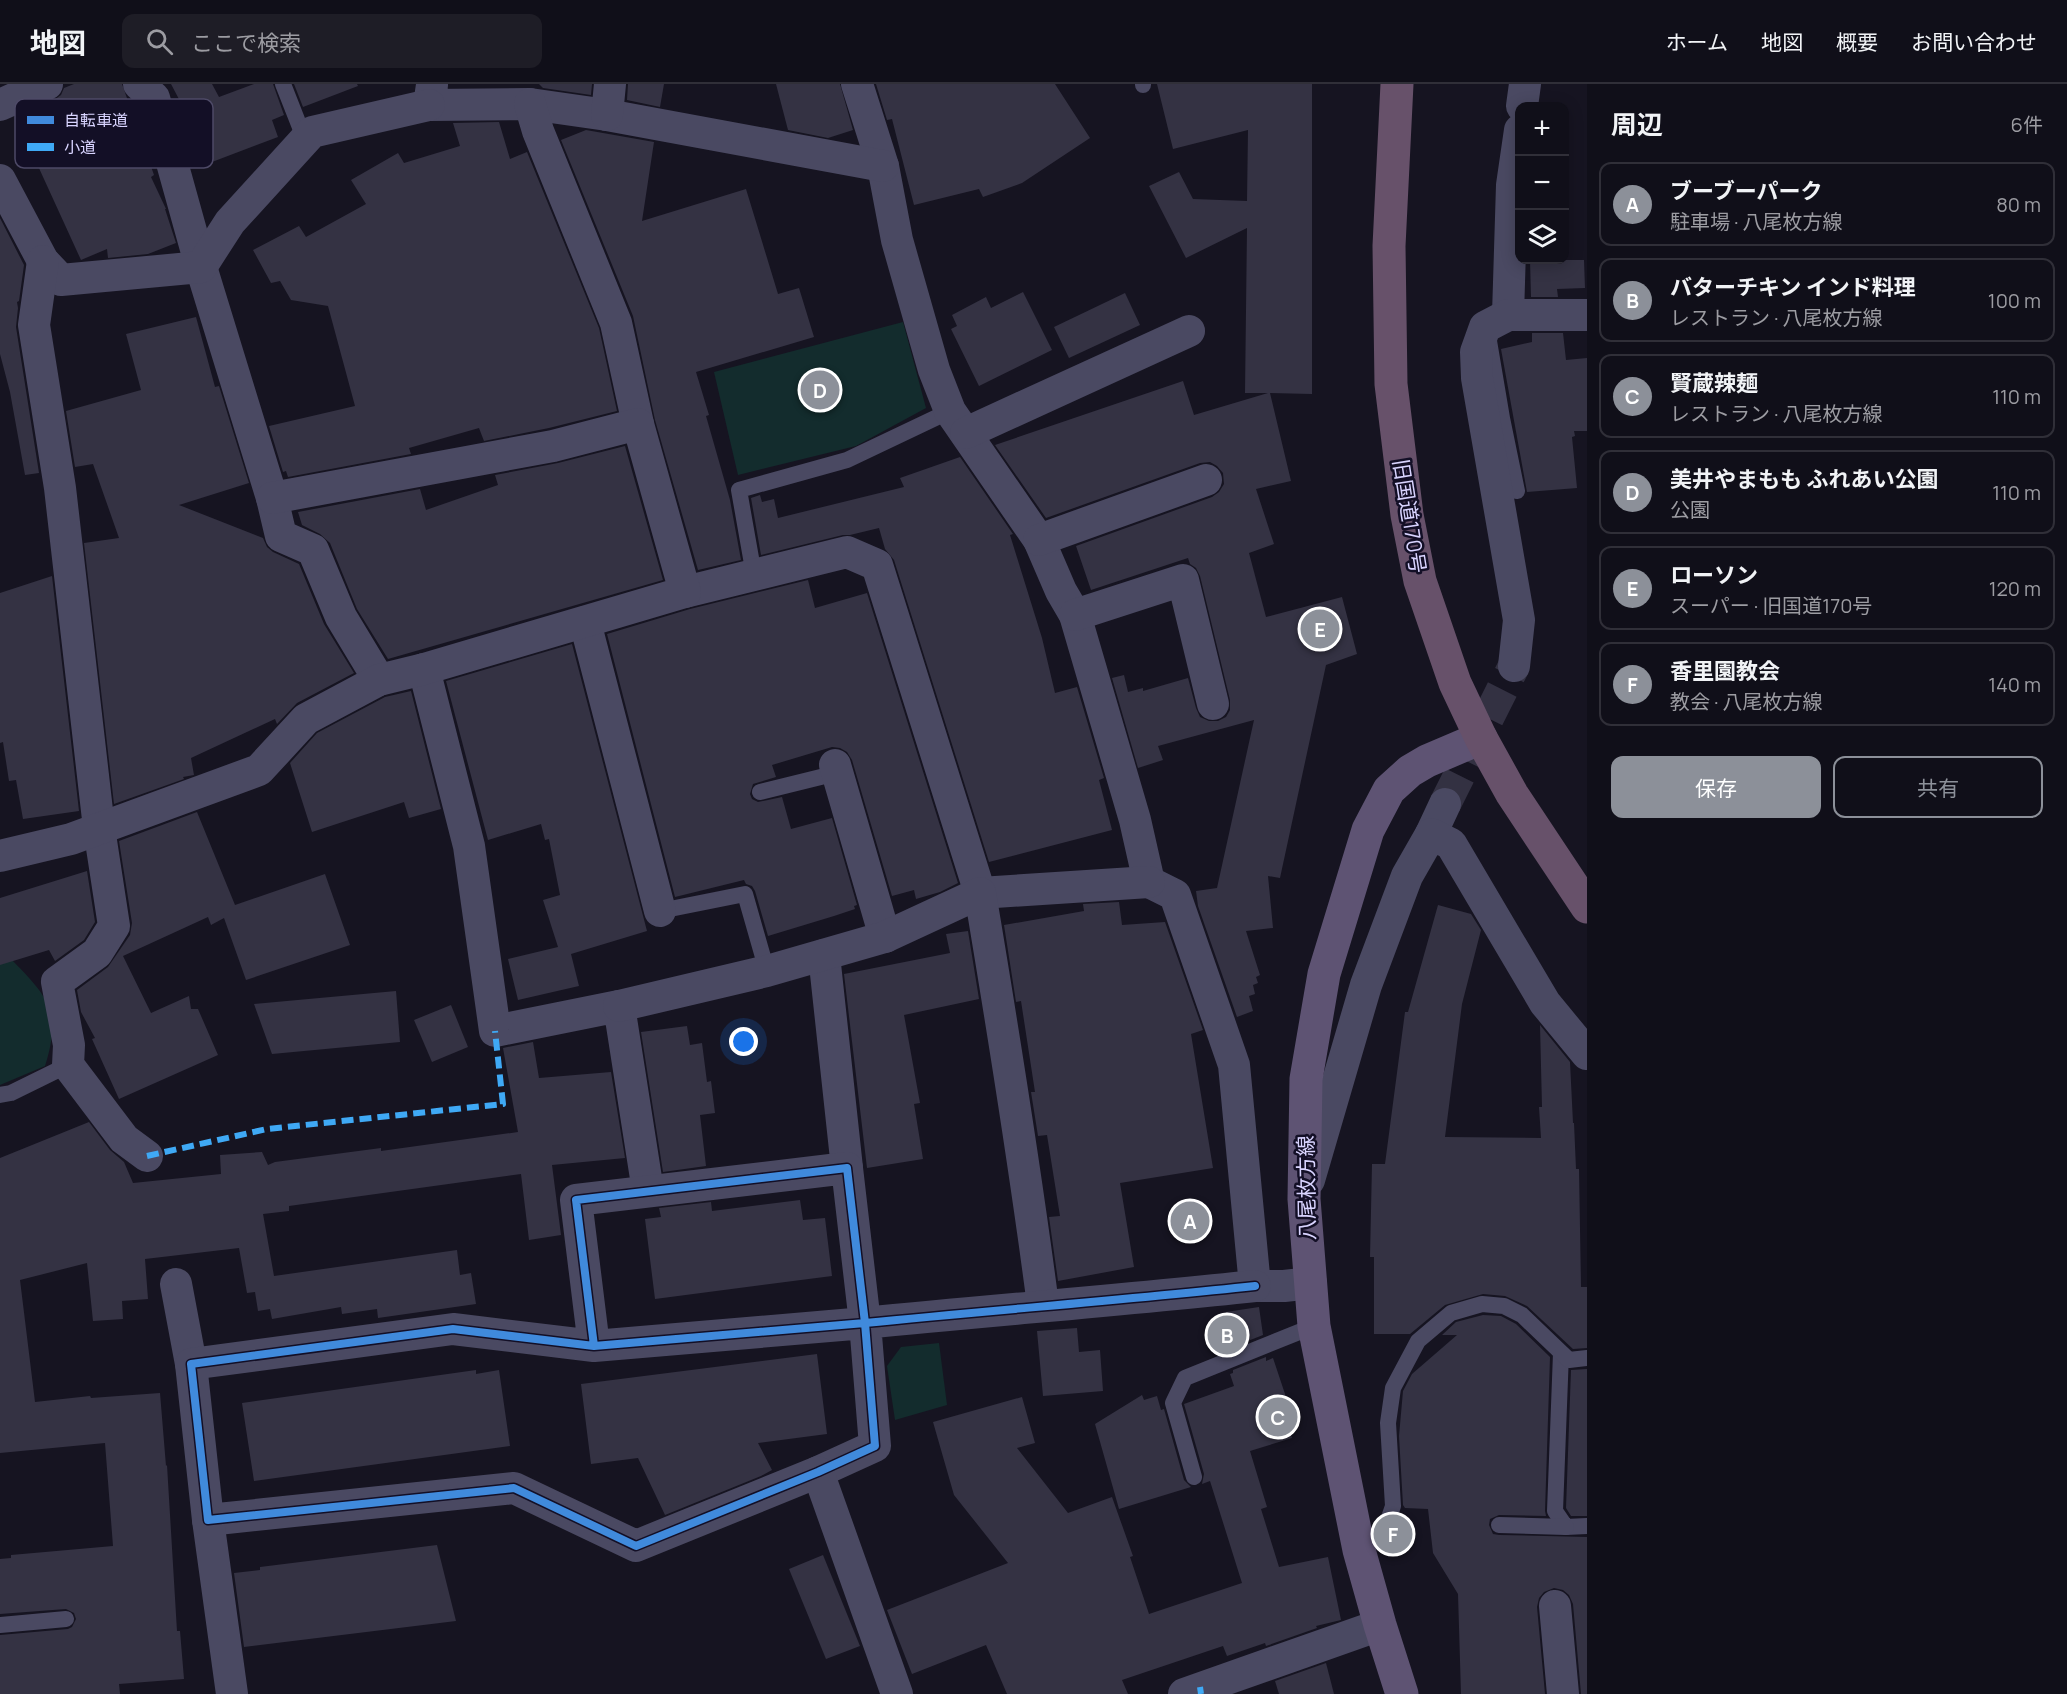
<!DOCTYPE html>
<html lang="ja">
<head>
<meta charset="utf-8">
<style>
	body { margin:0; font-family:Manrope,"Noto Sans JP",sans-serif; background:#1e1d26; color:#f1f3f6 }
	.controls { position:absolute; right:18px; top:18px; display:grid; overflow:hidden; border-radius:12px; box-shadow:0 3px 15px #0003 }
	.controls button { width:54px; height:54px; display:grid; place-items:center; padding:0; border:0; border-bottom:2px solid #302f38; background:#100f19; color:#f1f3f6; font:30px sans-serif }
	.you { position:absolute; left:744px; top:958px; width:21px; height:21px; margin:-15px; border:4px solid #fff; border-radius:50%; background:#1a73e8; box-shadow:0 0 0 9px #1a73e833 }
	.badge { display:grid; place-items:center; width:39px; height:39px; border-radius:50%; background:#8c9099; color:#fff; font-size:20px; font-weight:700 }
	.pin { position:absolute; translate:-50% -50%; border:3px solid #fff; box-shadow:0 2px 6px #0006 }
	.list { margin:0; padding:0; list-style:none }
	h2 { display:flex; justify-content:space-between; align-items:center; height:78px; margin:0; padding:0 24px; font-size:26px }
	h2 small { font-size:20px; font-weight:400; color:#9c9ca2 }
	.list li { display:grid; grid-template-columns:39px 1fr auto; gap:18px; align-items:center; box-sizing:border-box; height:84px; margin:0 12px 12px; padding:0 12px; border:2px solid #302f38; border-radius:12px }
	.list b { display:block; font-size:22px; white-space:nowrap }
	.list p { margin:0; font-size:20px; white-space:nowrap; color:#9c9ca2 }
	.list em { font-size:20px; font-style:normal; color:#9c9ca2 }
	.actions { display:flex; gap:12px; padding:18px 24px }
	.actions a { flex:1; padding:14px 0; border:2px solid #8c9099; border-radius:12px; text-align:center; font-size:21px; color:#8c9099 }
	.actions .main { background:#8c9099; color:#fff }
	.icon { flex:none; width:33px; height:33px; fill:none; stroke:currentColor; stroke-width:2; stroke-linecap:round; stroke-linejoin:round }
	.map { position:relative; flex:none; width:1587px; height:1610px; overflow:hidden }
	header { display:flex; align-items:center; gap:36px; box-sizing:border-box; height:84px; padding:0 30px; background:#100f19; border-bottom:2px solid #302f38 }
	header strong { font-size:28px }
	nav { display:flex; gap:33px; margin-inline-start:auto; font-size:21px }
	.search { width:420px; height:54px; background:#1e1d26; display:flex; align-items:center; gap:15px; box-sizing:border-box; padding:0 21px; border-radius:12px; color:#9c9ca2; font-size:22px }
	main { display:flex }
	aside { flex:1; background:#100f19 }
	.map>svg:first-child { display:block }
	.green { fill:#132c2d }
	.building { fill:#343243 }
	.lines { fill:none; stroke-linecap:round; stroke-linejoin:round }
	.street-tunnel { stroke:#333142; stroke-width:32; stroke-dasharray:32 16; stroke-linecap:butt }
	.lane { stroke:#4a4962; stroke-width:16 }
	.street { stroke:#4a4962; stroke-width:32 }
	.primary { stroke:#5e5373; stroke-width:33 }
	.highway { stroke:#67516a; stroke-width:33 }
	.quiet { stroke:#3fa9f5; stroke-width:6; stroke-dasharray:12 6; stroke-linecap:butt }
	.cycleway-casing { stroke:#130f26; stroke-width:11 }
	.cycleway { stroke:#408adc; stroke-width:8 }
	.labels { text-anchor:middle; dominant-baseline:central; stroke-width:5; stroke-linejoin:round; paint-order:stroke }
	.street-label { font-size:21px; fill:#d9d4ff; stroke:#130f26 }
	.key { fill:#130f26; stroke:#4e4a67; stroke-width:1.5 }
	.key-label { font-size:16px; fill:#d9d4ff }
</style>
</head>
<body>
<header>
<strong>地図</strong>
<div class="search"><svg class="icon" aria-label="search" viewBox="0 0 24 24"><circle cx="10" cy="10" r="6"/><path d="M15 15l6 6"/></svg>ここで検索</div>
<nav><a>ホーム</a><a>地図</a><a>概要</a><a>お問い合わせ</a></nav>
</header>
<main>
<div class="map">
<svg width="1587" height="1610" viewBox="0 0 1587 1610">
	<rect width="100%" height="100%" fill="#161421"/>
	<g class="green">
		<path d="M 903,238 L 926,324 L 856,362 L 738,391 L 714,288 Z"/>
		<path d="M 8,872 C 46,911 63,925 45,982 L 0,1001 L 0,876 Z"/>
		<path d="M 939,1259 L 947,1321 L 895,1336 L 887,1282 L 901,1263 Z"/>
	</g>
	<g class="building">
		<path d="M 74,0 L 122,0 L 154,91 L 151,93 L 166,125 L 165,125 L 176,159 L 148,170 L 108,174 L 107,165 L 81,176 L 17,36 L 27,31 L 26,29 L 54,16 L 61,11 L 64,4 Z"/>
		<path d="M 171,0 L 212,0 L 219,13 L 254,0 L 273,0 L 284,31 L 272,36 L 278,53 L 212,78 Z"/>
		<path d="M 294,0 L 357,0 L 358,2 L 303,23 Z"/>
		<path d="M 539,0 L 592,0 L 591,11 L 543,4 Z"/>
		<path d="M 628,0 L 664,0 L 660,23 L 627,16 Z"/>
		<path d="M 776,0 L 840,0 L 853,46 L 828,54 L 788,46 Z"/>
		<path d="M 876,0 L 1055,0 L 1090,54 L 1022,99 L 983,113 L 979,105 L 914,121 L 892,35 L 887,36 Z"/>
		<path d="M 1157,0 L 1312,0 L 1312,310 L 1270,309 L 1291,397 L 1256,405 L 1274,460 L 1249,469 L 1266,533 L 1342,513 L 1357,570 L 1326,581 L 1280,794 L 1268,792 L 1273,844 L 1246,847 L 1260,891 L 1256,893 L 1258,899 L 1253,901 L 1255,910 L 1249,912 L 1253,927 L 1237,933 L 1198,822 L 1196,807 L 1217,804 L 1254,636 L 1158,662 L 1163,676 L 1138,684 L 1112,594 L 1124,591 L 1128,608 L 1143,604 L 1143,607 L 1188,594 L 1196,624 L 1200,633 L 1209,637 L 1218,637 L 1226,633 L 1230,626 L 1230,616 L 1200,492 L 1196,484 L 1190,480 L 1188,474 L 1091,506 L 1076,462 L 1212,413 L 1219,408 L 1224,400 L 1223,389 L 1217,382 L 1210,378 L 1200,379 L 1046,434 L 995,361 L 1183,297 L 1194,331 L 1268,309 L 1245,309 L 1247,144 L 1186,174 L 1149,102 L 1179,88 L 1193,115 L 1247,117 L 1248,46 L 1173,65 Z"/>
		<path d="M 499,38 L 510,75 L 527,68 L 599,244 L 617,327 L 549,344 L 484,357 L 479,344 L 409,364 L 411,370 L 288,393 L 286,387 L 283,388 L 269,342 L 355,322 L 328,222 L 291,216 L 280,197 L 271,199 L 253,166 L 299,142 L 306,153 L 366,120 L 351,96 L 398,69 L 404,79 L 460,62 L 453,39 Z"/>
		<path d="M 586,46 L 654,58 L 642,137 L 746,105 L 778,210 L 799,204 L 814,253 L 696,288 L 709,331 L 706,332 L 730,416 L 741,476 L 698,486 L 655,336 L 633,232 L 561,56 Z"/>
		<path d="M 0,134 L 24,181 L 19,217 L 17,218 L 18,224 L 16,243 L 39,389 L 25,391 L 10,308 L 0,270 Z"/>
		<path d="M 1530,176 L 1584,176 L 1585,204 L 1557,205 L 1558,213 L 1531,213 Z"/>
		<path d="M 1023,208 L 1052,266 L 979,302 L 951,245 L 957,242 L 952,231 L 986,213 L 991,224 Z"/>
		<path d="M 1125,209 L 1140,241 L 1069,274 L 1054,243 Z"/>
		<path d="M 196,233 L 215,303 L 219,302 L 249,399 L 179,421 L 263,454 L 267,463 L 273,468 L 299,480 L 324,540 L 354,589 L 297,619 L 277,640 L 275,635 L 191,674 L 194,691 L 183,693 L 184,695 L 114,720 L 84,459 L 119,454 L 93,380 L 75,383 L 66,327 L 141,306 L 126,250 Z"/>
		<path d="M 1532,249 L 1563,249 L 1566,276 L 1587,274 L 1587,347 L 1574,347 L 1575,352 L 1572,353 L 1577,404 L 1527,408 L 1501,265 L 1532,258 Z"/>
		<path d="M 625,362 L 663,496 L 388,575 L 357,525 L 330,459 L 320,450 L 302,441 L 298,428 L 420,405 L 426,426 L 498,401 L 495,391 L 558,379 Z"/>
		<path d="M 960,373 L 1013,450 L 1010,451 L 1042,554 L 1055,609 L 1077,603 L 1104,694 L 1099,696 L 1112,746 L 989,778 L 894,476 L 885,465 L 879,444 L 850,451 L 843,451 L 761,471 L 751,414 L 760,411 L 762,418 L 774,415 L 778,434 L 904,403 L 900,394 Z"/>
		<path d="M 52,492 L 79,727 L 23,735 L 16,696 L 9,697 L 3,658 L 0,659 L 0,509 Z"/>
		<path d="M 808,496 L 815,524 L 867,509 L 958,799 L 940,808 L 916,815 L 914,806 L 892,812 L 852,676 L 847,668 L 840,664 L 832,663 L 772,681 L 776,693 L 753,700 L 750,710 L 752,715 L 758,718 L 782,713 L 791,745 L 832,734 L 857,821 L 854,822 L 855,825 L 834,832 L 768,852 L 755,807 L 752,802 L 746,800 L 744,796 L 675,813 L 607,550 L 690,525 Z"/>
		<path d="M 572,560 L 647,847 L 571,870 L 579,902 L 518,916 L 508,875 L 558,863 L 543,816 L 560,811 L 549,755 L 545,756 L 541,740 L 488,756 L 446,597 Z"/>
		<path d="M 411,607 L 441,725 L 409,734 L 404,718 L 312,748 L 290,679 L 317,649 L 385,613 Z"/>
		<path d="M 197,728 L 235,821 L 325,790 L 350,861 L 246,896 L 224,834 L 211,841 L 208,833 L 123,872 L 151,929 L 189,912 L 191,925 L 198,925 L 218,971 L 119,1015 L 92,955 L 95,954 L 81,928 L 77,906 L 108,883 L 130,851 L 132,839 L 119,757 Z"/>
		<path d="M 87,787 L 95,838 L 84,856 L 55,877 L 49,866 L 0,881 L 0,814 Z"/>
		<path d="M 1119,818 L 1122,841 L 1165,838 L 1203,946 L 1191,950 L 1213,1084 L 1120,1099 L 1134,1183 L 1058,1197 L 1049,1133 L 1060,1132 L 1047,1051 L 1038,1052 L 1031,1008 L 1035,1008 L 1021,917 L 1016,918 L 1004,841 L 1084,827 L 1083,820 Z"/>
		<path d="M 1438,821 L 1471,830 L 1481,846 L 1462,920 L 1445,1053 L 1541,1054 L 1539,1023 L 1542,1023 L 1540,941 L 1570,978 L 1573,1039 L 1574,1039 L 1576,1085 L 1579,1085 L 1581,1203 L 1587,1203 L 1587,1264 L 1573,1265 L 1527,1222 L 1505,1212 L 1483,1210 L 1445,1221 L 1410,1250 L 1374,1250 L 1374,1173 L 1370,1173 L 1372,1080 L 1385,1080 L 1405,928 L 1408,928 Z"/>
		<path d="M 968,847 L 979,915 L 904,931 L 920,1019 L 914,1020 L 923,1075 L 867,1084 L 844,890 L 950,869 L 946,850 Z"/>
		<path d="M 396,907 L 400,958 L 272,970 L 254,920 Z"/>
		<path d="M 451,921 L 468,963 L 432,978 L 414,936 Z"/>
		<path d="M 687,942 L 690,961 L 702,959 L 707,998 L 711,997 L 715,1029 L 700,1031 L 706,1082 L 663,1088 L 641,948 Z"/>
		<path d="M 533,958 L 539,994 L 611,988 L 625,1074 L 552,1081 L 561,1151 L 529,1156 L 521,1090 L 289,1122 L 289,1127 L 263,1130 L 274,1192 L 457,1166 L 460,1191 L 471,1189 L 476,1220 L 378,1234 L 377,1225 L 342,1230 L 341,1223 L 272,1235 L 270,1225 L 258,1227 L 255,1208 L 247,1209 L 239,1164 L 145,1175 L 148,1215 L 122,1217 L 123,1235 L 93,1237 L 87,1179 L 20,1196 L 35,1318 L 90,1312 L 91,1314 L 160,1309 L 166,1382 L 167,1381 L 177,1547 L 180,1547 L 184,1595 L 119,1600 L 120,1610 L 0,1610 L 0,1551 L 68,1545 L 72,1543 L 76,1535 L 74,1529 L 66,1525 L 0,1530 L 0,1475 L 11,1474 L 11,1471 L 113,1462 L 105,1359 L 0,1369 L 0,1074 L 89,1038 L 110,1066 L 124,1078 L 133,1099 L 221,1090 L 220,1071 L 262,1068 L 268,1081 L 275,1078 L 381,1064 L 381,1067 L 518,1048 L 503,964 Z"/>
		<path d="M 800,1116 L 803,1136 L 825,1134 L 832,1192 L 655,1215 L 645,1135 L 661,1133 L 659,1124 L 711,1118 L 712,1127 Z"/>
		<path d="M 1259,1223 L 1263,1251 L 1230,1264 L 1226,1228 Z"/>
		<path d="M 1483,1231 L 1501,1232 L 1516,1240 L 1550,1273 L 1545,1427 L 1546,1432 L 1499,1431 L 1490,1435 L 1489,1441 L 1493,1450 L 1499,1451 L 1587,1453 L 1587,1610 L 1581,1610 L 1573,1520 L 1569,1511 L 1563,1506 L 1554,1504 L 1544,1508 L 1539,1514 L 1537,1523 L 1545,1610 L 1461,1610 L 1458,1510 L 1433,1469 L 1428,1425 L 1405,1424 L 1403,1421 L 1399,1352 L 1403,1307 L 1412,1290 L 1457,1251 L 1442,1251 L 1456,1238 Z"/>
		<path d="M 1077,1244 L 1079,1268 L 1100,1266 L 1103,1307 L 1043,1312 L 1037,1247 Z"/>
		<path d="M 817,1270 L 827,1350 L 758,1359 L 772,1386 L 761,1392 L 665,1431 L 638,1374 L 591,1380 L 581,1300 Z"/>
		<path d="M 1266,1273 L 1266,1277 L 1273,1274 L 1294,1337 L 1287,1340 L 1292,1354 L 1250,1367 L 1267,1423 L 1261,1425 L 1279,1483 L 1328,1473 L 1341,1536 L 1316,1542 L 1317,1544 L 1266,1562 L 1265,1559 L 1227,1572 L 1223,1562 L 1122,1596 L 1128,1610 L 1007,1610 L 986,1561 L 912,1590 L 887,1526 L 1008,1479 L 954,1411 L 933,1338 L 1022,1313 L 1035,1359 L 1017,1364 L 1068,1429 L 1112,1413 L 1133,1472 L 1130,1473 L 1149,1530 L 1242,1499 L 1210,1397 L 1202,1400 L 1204,1390 L 1184,1320 L 1234,1302 L 1230,1290 L 1233,1289 L 1233,1286 Z"/>
		<path d="M 1587,1285 L 1587,1432 L 1571,1432 L 1566,1424 L 1571,1286 Z"/>
		<path d="M 476,1286 L 476,1290 L 499,1286 L 510,1362 L 254,1397 L 242,1319 Z"/>
		<path d="M 1142,1311 L 1144,1316 L 1157,1312 L 1161,1326 L 1164,1325 L 1184,1396 L 1191,1403 L 1119,1425 L 1095,1340 Z"/>
		<path d="M 437,1461 L 456,1537 L 244,1563 L 234,1489 L 260,1486 L 260,1483 Z"/>
		<path d="M 823,1471 L 860,1562 L 826,1575 L 789,1485 Z"/>
		<path d="M 1326,1579 L 1334,1610 L 1279,1610 L 1275,1597 Z"/>
	</g>
	<g class="lines">
		<path class="street-tunnel" d="M 1445,720 L 1514,582"/>
		<g class="lane">
			<path d="M 283,0 L 305,56"/>
			<path d="M 1143,0 L 1143,1"/>
			<path d="M 1488,251 L 1502,334 L 1517,407"/>
			<path d="M 754,491 L 739,406 L 847,376 L 950,327"/>
			<path d="M 760,708 L 837,689"/>
			<path d="M 660,827 L 745,810 L 767,887"/>
			<path d="M 0,1011 L 11,1009 L 68,981"/>
			<path d="M 1561,1269 L 1555,1427 L 1566,1443 L 1587,1442"/>
			<path d="M 1194,1393 L 1173,1319 L 1185,1294 L 1314,1242"/>
			<path d="M 1499,1441 L 1566,1443"/>
			<path d="M 1359,1466 L 1383,1451 L 1393,1422 L 1388,1339 L 1393,1304 L 1418,1257 L 1451,1229 L 1482,1220 L 1504,1222 L 1522,1231 L 1569,1276 L 1587,1274"/>
			<path d="M 0,1541 L 66,1535"/>
		</g>
		<g class="street">
			<path d="M 139,0 L 154,14 L 201,183 L 272,414 L 281,452 L 313,466 L 341,533 L 379,596"/>
			<path d="M 857,0 L 883,82 L 897,156 L 934,286 L 950,327 L 1039,456 L 1061,507 L 1075,531 L 1135,736 L 1149,798 L 1175,811 L 1234,981 L 1255,1202 L 1284,1202 L 1311,1199"/>
			<path d="M 432,1 L 429,21 L 530,20 L 607,31 L 883,82"/>
			<path d="M 530,20 L 538,47 L 616,239 L 638,340"/>
			<path d="M 0,21 L 47,0"/>
			<path d="M 1522,22 L 1525,0"/>
			<path d="M 607,31 L 610,0"/>
			<path d="M 0,96 L 43,177 L 61,196 L 201,183 L 230,138 L 312,48 L 429,21"/>
			<path d="M 43,177 L 34,241 L 60,404 L 99,744 L 114,842 L 97,869 L 57,898 L 69,961 L 68,981 L 124,1055 L 147,1072"/>
			<path d="M 1508,231 L 1512,101 L 1520,46"/>
			<path d="M 966,349 L 1189,247"/>
			<path d="M 1039,456 L 1206,396"/>
			<path d="M 685,508 L 847,468 L 877,481 L 980,809 L 1149,798"/>
			<path d="M 1075,531 L 1183,496 L 1213,620"/>
			<path d="M 585,538 L 660,827"/>
			<path d="M 1514,582 L 1519,536 L 1477,294 L 1476,268 L 1485,243 L 1508,231 L 1587,231"/>
			<path d="M 424,585 L 469,762 L 495,947 L 619,922 L 648,1107"/>
			<path d="M 835,681 L 885,853"/>
			<path d="M 1431,750 L 1445,720"/>
			<path d="M 0,772 L 71,755 L 259,686 L 306,635 L 379,596 L 424,585 L 685,508 L 638,340 L 553,362 L 272,414"/>
			<path d="M 824,871 L 847,1084"/>
			<path d="M 619,922 L 767,887 L 885,853 L 980,809 C 1003,946 1025,1083 1043,1221"/>
			<path d="M 1309,1096 L 1366,901 L 1407,792 L 1431,750 L 1451,760 L 1545,919 L 1587,970"/>
			<path d="M 176,1200 L 191,1280"/>
			<path d="M 594,1262 L 576,1116 L 847,1084 L 865,1239 L 594,1262 L 453,1245 L 191,1280 L 208,1436 L 514,1404 L 636,1462 L 818,1388 L 875,1362 L 865,1239 C 995,1226 1125,1216 1255,1202"/>
			<path d="M 818,1388 L 897,1610"/>
			<path d="M 208,1436 L 232,1610"/>
			<path d="M 1555,1522 L 1563,1610"/>
			<path d="M 1184,1610 L 1380,1541"/>
		</g>
		<path class="primary" d="M 1402,1610 L 1380,1541 L 1359,1466 L 1314,1242 L 1304,1115 L 1306,995 L 1324,890 L 1368,746 L 1389,706 L 1410,687 L 1427,677 L 1481,654"/>
		<path class="highway" d="M 1397,0 L 1389,162 L 1391,300 L 1407,431 L 1420,497 L 1455,599 L 1481,654 L 1512,710 L 1587,823"/>
		<g class="quiet">
			<path d="M 147,1072 L 267,1045 L 503,1020 L 495,947"/>
			<path d="M 1200,1603 L 1201,1610"/>
		</g>
		<g class="cycleway-casing">
			<path id="cycleway" d="M 594,1262 L 576,1116 L 847,1084 L 865,1239 L 594,1262 L 453,1245 L 191,1280 L 208,1436 L 514,1404 L 636,1462 L 818,1388 L 875,1362 L 865,1239 C 995,1226 1125,1216 1255,1202"/>
		</g>
		<use href="#cycleway" class="cycleway"/>
	</g>
	<g class="labels">
		<g class="street-label">
			<text transform="translate(1410 432) rotate(81)">旧国道170号</text>
			<text transform="translate(1306 1104) rotate(-91)">八尾枚方線</text>
		</g>
	</g>
	<rect x="15" y="15" width="198" height="69" rx="9" class="key"/>
	<rect x="27" y="32" width="27" height="8" fill="#408adc"/>
	<rect x="27" y="59" width="27" height="8" fill="#3fa9f5"/>
	<g class="key-label">
		<text x="64" y="42">自転車道</text>
		<text x="64" y="69">小道</text>
	</g>
</svg>
<div class="controls">
<button>+</button>
<button>−</button>
<button><svg class="icon" aria-label="layers" viewBox="0 0 24 24"><path d="M12 4l9 5-9 5-9-5zM3 14l9 5 9-5"/></svg></button>
</div>
<div class="you"></div>
<div class="pin badge" style="left:1190px;top:1137px">A</div>
<div class="pin badge" style="left:1227px;top:1251px">B</div>
<div class="pin badge" style="left:1278px;top:1333px">C</div>
<div class="pin badge" style="left:820px;top:306px">D</div>
<div class="pin badge" style="left:1320px;top:545px">E</div>
<div class="pin badge" style="left:1393px;top:1450px">F</div>
</div>
<aside>
<h2>周辺<small>6件</small></h2>
<ul class="list">
<li><span class="badge">A</span><div><b>ブーブーパーク</b><p>駐車場 · 八尾枚方線</p></div><em>80 m</em></li>
<li><span class="badge">B</span><div><b>バターチキン インド料理</b><p>レストラン · 八尾枚方線</p></div><em>100 m</em></li>
<li><span class="badge">C</span><div><b>賢蔵辣麺</b><p>レストラン · 八尾枚方線</p></div><em>110 m</em></li>
<li><span class="badge">D</span><div><b>美井やまもも ふれあい公園</b><p>公園</p></div><em>110 m</em></li>
<li><span class="badge">E</span><div><b>ローソン</b><p>スーパー · 旧国道170号</p></div><em>120 m</em></li>
<li><span class="badge">F</span><div><b>香里園教会</b><p>教会 · 八尾枚方線</p></div><em>140 m</em></li>
</ul>
<div class="actions"><a class="main">保存</a><a>共有</a></div>
</aside>
</main>
</body>
</html>
